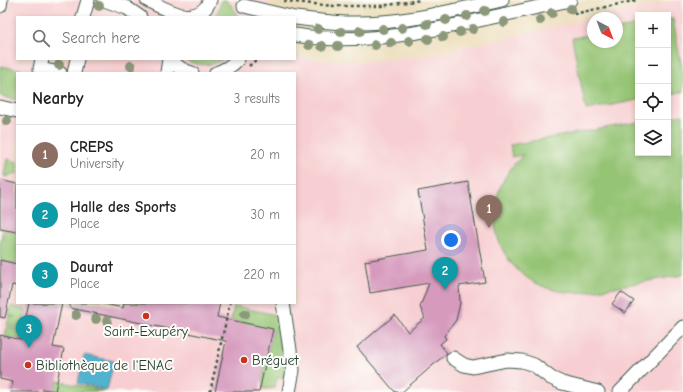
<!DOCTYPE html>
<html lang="en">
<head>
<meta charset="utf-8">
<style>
	body { margin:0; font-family:"Comic Neue",sans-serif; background:#f2f2f2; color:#222 }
	.controls { position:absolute; right:12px; top:12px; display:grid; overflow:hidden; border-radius:0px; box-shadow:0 2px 6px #0003 }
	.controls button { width:36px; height:36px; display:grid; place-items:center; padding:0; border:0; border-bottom:1px solid #e0e0e0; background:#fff; color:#222; font:20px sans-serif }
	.compass { position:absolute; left:587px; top:12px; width:36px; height:36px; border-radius:50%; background:#fff; box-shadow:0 2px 6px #0003; rotate:138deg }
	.you { position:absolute; left:451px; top:240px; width:14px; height:14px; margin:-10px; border:3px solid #fff; border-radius:50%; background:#1a73e8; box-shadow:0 0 0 6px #1a73e833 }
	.badge { display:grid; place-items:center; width:26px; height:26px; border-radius:50%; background:#c8321e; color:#fff; font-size:13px; font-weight:700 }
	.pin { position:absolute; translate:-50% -33px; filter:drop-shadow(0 1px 2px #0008) }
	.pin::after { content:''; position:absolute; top:21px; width:14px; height:12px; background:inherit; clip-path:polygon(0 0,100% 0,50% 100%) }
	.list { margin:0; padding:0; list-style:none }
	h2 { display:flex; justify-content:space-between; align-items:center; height:52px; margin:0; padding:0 16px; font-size:17px }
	h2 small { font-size:13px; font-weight:400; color:#767676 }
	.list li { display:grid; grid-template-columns:26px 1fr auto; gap:12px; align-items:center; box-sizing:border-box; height:60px; padding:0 16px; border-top:1px solid #e0e0e0 }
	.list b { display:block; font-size:15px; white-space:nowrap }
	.list p { margin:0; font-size:13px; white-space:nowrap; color:#767676 }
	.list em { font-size:13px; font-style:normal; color:#767676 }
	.icon { flex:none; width:22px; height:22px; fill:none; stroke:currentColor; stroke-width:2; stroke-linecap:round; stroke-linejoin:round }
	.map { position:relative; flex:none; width:683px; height:392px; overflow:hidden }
	.search { position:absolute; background:#fff; box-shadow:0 2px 6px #0003; left:16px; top:16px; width:280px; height:44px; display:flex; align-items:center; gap:10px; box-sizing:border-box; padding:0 14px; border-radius:0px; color:#767676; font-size:15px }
	.panel { position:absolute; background:#fff; box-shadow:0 2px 6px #0003; left:16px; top:72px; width:280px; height:232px; border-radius:0px }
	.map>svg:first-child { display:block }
	.built { fill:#f7cfd2; fill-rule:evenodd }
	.green { fill:#95c474; stroke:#5a8054 }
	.water { fill:#51b3d0; stroke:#387882 }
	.building { fill:#d69abd }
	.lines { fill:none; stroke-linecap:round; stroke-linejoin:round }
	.minor-casing { stroke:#3e5548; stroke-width:15 }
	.path { stroke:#3e5548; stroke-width:2.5; stroke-dasharray:3 3; stroke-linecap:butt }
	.minor { stroke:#fff; stroke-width:13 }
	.tree { fill:#8b9879 }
	.poi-dot { fill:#c8321e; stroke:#fdfcf7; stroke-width:1.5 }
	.labels { text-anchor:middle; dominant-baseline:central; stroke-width:4; stroke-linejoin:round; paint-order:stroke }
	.poi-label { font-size:14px; fill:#1f3d34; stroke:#fdfcf7; text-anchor:start }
</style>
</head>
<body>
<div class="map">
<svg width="683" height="392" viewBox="0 0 683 392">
	<rect width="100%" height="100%" fill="#fdfcf7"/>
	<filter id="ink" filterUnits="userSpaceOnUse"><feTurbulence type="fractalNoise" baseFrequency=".025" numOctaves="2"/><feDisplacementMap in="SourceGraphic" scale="8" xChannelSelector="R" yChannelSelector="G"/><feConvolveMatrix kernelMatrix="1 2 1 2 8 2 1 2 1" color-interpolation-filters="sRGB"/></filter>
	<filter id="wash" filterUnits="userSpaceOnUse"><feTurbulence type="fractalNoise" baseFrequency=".012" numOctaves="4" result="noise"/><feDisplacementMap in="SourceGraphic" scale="16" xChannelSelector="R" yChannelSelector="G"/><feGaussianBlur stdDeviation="0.9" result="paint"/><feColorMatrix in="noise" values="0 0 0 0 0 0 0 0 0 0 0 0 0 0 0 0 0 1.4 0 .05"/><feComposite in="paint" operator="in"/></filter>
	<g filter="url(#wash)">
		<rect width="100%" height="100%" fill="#ecddba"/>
		<path class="built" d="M 0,0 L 268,0 L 269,17 L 17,17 L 17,59 L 295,59 L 295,57 L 323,60 L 366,61 L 411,57 L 437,53 L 593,18 L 593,42 L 617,42 L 617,18 L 595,18 L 676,0 L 683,0 L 683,392 L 0,392 ZM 638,15 L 668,15 L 668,153 L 638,153 ZM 17,73 L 295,73 L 295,303 L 17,303 Z"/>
		<g class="green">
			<path d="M 221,0 L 226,0 L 233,7 L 238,17 L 213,17 L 219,9 Z"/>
			<path d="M 668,19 L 673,19 L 683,75 L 683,92 L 668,94 Z"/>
			<path d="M 638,25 L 638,100 L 586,110 L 572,38 L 593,34 L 593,42 L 617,42 L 617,29 Z"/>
			<path d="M 184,59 L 224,59 C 212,66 196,67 184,59 Z"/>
			<path d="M 0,66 L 24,70 L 24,73 L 17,73 L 17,100 L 0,96 Z"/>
			<path d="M 683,115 L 683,275 L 586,292 C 505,300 463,211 523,155 L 512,157 L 510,145 L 638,122 L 638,153 L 668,153 L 668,117 Z"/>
			<path d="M 7,159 L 17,162 L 17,174 L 13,173 L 12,175 L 9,175 L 8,177 L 4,176 Z"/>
			<path d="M 3,229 L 17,232 L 17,264 L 0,260 L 0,244 Z"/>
			<path d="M 11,306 L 26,310 L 22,328 L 7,325 L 9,317 L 16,317 L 9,315 Z"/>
			<path d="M 234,306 L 277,315 L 286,364 L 284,378 L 278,377 L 274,388 L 264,389 L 262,379 L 273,330 L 231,320 Z"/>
			<path d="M 7,327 L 22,330 L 20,339 L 5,336 Z"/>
			<path d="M 57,381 L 106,391 L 54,392 Z"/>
		</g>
		<path class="water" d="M 84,355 L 114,361 L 107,390 L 78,383 Z"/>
		<g id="blocks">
			<g class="building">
				<path d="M 0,180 L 17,184 L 17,232 L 0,229 Z"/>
				<path d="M 468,182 L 485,282 L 459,286 L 460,303 L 456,320 L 444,336 L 446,339 L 440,344 L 447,353 L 402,392 L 395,392 L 357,347 L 395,315 L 408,332 L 425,318 L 420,307 L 429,283 L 370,293 L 365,261 L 428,250 L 418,191 Z"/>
				<path d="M 0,260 L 17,264 L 17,286 L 12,285 L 5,318 L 0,317 Z"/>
				<path d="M 621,292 L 634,301 L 625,313 L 612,304 Z"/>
				<path d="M 29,303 L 62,303 L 53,347 L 64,349 L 55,391 L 43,389 L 43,392 L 10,392 L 13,382 L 0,379 L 0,335 L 21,340 Z"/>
				<path d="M 70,303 L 100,303 L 123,308 L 124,303 L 220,303 L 217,317 L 273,329 L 259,392 L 215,392 L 226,341 L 70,308 Z"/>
			</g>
		</g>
	</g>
	<g filter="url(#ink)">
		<use href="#blocks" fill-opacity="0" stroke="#3e5548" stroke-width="1"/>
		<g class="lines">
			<g class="minor-casing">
				<g id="minor">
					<path d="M 104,0 L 127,8 L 140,17"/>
					<path d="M 147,0 C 165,9 198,30 210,0"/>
					<path d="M 0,6 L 1,0"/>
					<path d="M 244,6 L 291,17"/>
					<path d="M 83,17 L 88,0"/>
					<path d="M 295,18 C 313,20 332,23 350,23 C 402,24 452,11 502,0"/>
					<path d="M 295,35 C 356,45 416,34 475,21 C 507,14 538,7 570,0"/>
					<path d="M 42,59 L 40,69 L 60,73"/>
					<path d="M 170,59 C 176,66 183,71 192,73"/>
					<path d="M 74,73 L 77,59"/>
					<path d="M 167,73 L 169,59"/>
					<path d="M 216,73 C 225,70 232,66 238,59"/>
					<path d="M 0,107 L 17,111"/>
					<path d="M 283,303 L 293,370 L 289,392"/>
					<path d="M 453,358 L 464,365 L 473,367 L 507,360 L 522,361 L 534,365 L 551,378 L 562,383 L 598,392"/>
					<path d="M 620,392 L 683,327"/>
				</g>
			</g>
			<g class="path">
				<path d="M 284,1 L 334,6 L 381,6 L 421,0"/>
				<path d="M 574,14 L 637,0"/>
				<path d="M 249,66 L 257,59"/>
				<path d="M 210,392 L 230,303"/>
			</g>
			<use href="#minor" class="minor"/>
		</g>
		<g class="tree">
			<circle cx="99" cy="6" r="5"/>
			<circle cx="571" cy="9" r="5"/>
			<circle cx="485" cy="11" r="5"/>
			<circle cx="552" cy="13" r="5"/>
			<circle cx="467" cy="16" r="5"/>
			<circle cx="446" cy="20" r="5"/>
			<circle cx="540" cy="20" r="5"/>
			<circle cx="504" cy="22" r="5"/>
			<circle cx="427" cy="24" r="5"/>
			<circle cx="402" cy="28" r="5"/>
			<circle cx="318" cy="29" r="5"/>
			<circle cx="383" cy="29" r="5"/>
			<circle cx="473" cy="29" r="5"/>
			<circle cx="360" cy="31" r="5"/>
			<circle cx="341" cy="32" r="5"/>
			<circle cx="460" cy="32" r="5"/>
			<circle cx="443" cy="37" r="5"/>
			<circle cx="428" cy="39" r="5"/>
			<circle cx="409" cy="41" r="5"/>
			<circle cx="391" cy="43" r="5"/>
			<circle cx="309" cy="45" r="5"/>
			<circle cx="375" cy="45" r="5"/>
			<circle cx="322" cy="46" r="5"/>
			<circle cx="338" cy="46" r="5"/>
			<circle cx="59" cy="65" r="5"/>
			<circle cx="131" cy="66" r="5"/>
			<circle cx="7" cy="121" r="5"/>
			<circle cx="245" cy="314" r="5"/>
			<circle cx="76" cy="315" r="5"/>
			<circle cx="96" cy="319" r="5"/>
			<circle cx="107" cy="321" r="5"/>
		</g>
	</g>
	<g class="poi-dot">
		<circle cx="146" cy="316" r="4"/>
		<circle cx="244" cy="360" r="4"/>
		<circle cx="28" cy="365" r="4"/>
	</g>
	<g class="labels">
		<g class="poi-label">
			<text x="146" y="331" text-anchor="middle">Saint-Exupéry</text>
			<text x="252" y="360">Bréguet</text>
			<text x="36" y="365">Bibliothèque de l'ENAC</text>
		</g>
	</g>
</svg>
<div class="controls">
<button>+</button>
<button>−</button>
<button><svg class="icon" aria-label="locate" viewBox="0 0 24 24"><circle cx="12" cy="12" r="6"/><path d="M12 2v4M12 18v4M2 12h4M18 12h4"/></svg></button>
<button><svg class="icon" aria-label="layers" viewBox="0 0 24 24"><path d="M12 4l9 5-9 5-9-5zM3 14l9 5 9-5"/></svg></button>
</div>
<svg class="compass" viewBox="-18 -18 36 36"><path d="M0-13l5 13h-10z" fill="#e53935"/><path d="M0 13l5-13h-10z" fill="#767676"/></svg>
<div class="you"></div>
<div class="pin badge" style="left:489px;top:228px;background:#8d6e63">1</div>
<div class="pin badge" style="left:445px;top:290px;background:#0f9aa8">2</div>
<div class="pin badge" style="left:29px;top:348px;background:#0f9aa8">3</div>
<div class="search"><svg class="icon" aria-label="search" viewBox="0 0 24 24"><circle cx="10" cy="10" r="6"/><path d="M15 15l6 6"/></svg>Search here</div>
<section class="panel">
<h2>Nearby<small>3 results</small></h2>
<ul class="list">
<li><span class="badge" style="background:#8d6e63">1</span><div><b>CREPS</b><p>University</p></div><em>20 m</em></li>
<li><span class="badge" style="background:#0f9aa8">2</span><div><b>Halle des Sports</b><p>Place</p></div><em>30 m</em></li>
<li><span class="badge" style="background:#0f9aa8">3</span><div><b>Daurat</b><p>Place</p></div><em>220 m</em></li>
</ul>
</section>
</div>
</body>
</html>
